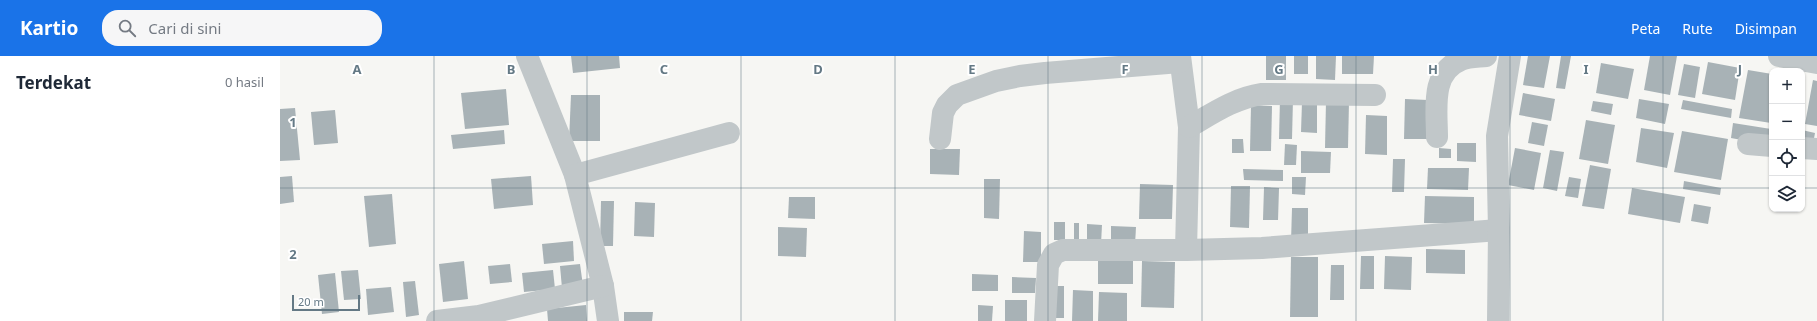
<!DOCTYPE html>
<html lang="id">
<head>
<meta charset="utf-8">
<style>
	body { margin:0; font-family:"Noto Sans",sans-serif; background:#f6f6f7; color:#1f2937 }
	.controls { position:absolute; right:12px; top:12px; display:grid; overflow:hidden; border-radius:8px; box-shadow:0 1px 3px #0004 }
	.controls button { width:36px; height:36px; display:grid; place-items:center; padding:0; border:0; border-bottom:1px solid #e0e1e3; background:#fff; color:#1f2937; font:20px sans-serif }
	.scale { position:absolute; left:12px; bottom:10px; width:68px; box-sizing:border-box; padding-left:4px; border:2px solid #647985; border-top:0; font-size:11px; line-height:14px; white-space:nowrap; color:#647985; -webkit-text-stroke:3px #fff; paint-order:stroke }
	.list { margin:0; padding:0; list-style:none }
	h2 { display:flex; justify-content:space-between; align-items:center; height:52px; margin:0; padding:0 16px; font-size:17px }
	h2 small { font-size:13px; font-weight:400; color:#747a83 }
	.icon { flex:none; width:22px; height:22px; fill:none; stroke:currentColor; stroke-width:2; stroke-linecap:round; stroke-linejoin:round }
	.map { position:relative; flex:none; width:1537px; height:265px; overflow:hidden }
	header { display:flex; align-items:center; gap:24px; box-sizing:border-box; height:56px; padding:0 20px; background:#1a73e8; color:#fff }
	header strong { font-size:19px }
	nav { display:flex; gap:22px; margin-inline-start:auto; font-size:14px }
	.search { width:280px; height:36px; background:#f6f6f7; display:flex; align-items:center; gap:10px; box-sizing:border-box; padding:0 14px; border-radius:16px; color:#747a83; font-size:15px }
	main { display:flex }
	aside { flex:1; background:#fff }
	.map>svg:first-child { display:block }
	.building { fill:#a8b2b6 }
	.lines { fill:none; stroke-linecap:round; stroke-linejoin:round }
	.street { stroke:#c1c7c9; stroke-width:22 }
	.grid { fill:none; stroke:#647985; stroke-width:1; stroke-opacity:0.55 }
	.grid-label { font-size:13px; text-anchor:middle; font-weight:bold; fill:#647985; stroke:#fff; stroke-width:4; stroke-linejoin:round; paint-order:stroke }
</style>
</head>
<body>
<header>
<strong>Kartio</strong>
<div class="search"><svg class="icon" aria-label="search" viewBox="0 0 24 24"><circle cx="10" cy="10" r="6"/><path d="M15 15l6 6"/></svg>Cari di sini</div>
<nav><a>Peta</a><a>Rute</a><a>Disimpan</a></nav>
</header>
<main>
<aside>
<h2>Terdekat<small>0 hasil</small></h2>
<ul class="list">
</ul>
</aside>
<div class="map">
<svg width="1537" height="265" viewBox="0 0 1537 265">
	<rect width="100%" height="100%" fill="#f6f6f3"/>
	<g class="building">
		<path d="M 291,0 L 339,0 L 340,12 L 293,17 Z"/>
		<rect x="986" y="0" width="20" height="24"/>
		<rect x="1014" y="0" width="14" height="18"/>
		<path d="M 1036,0 L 1056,0 L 1055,24 L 1036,23 Z"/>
		<path d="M 1062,0 L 1094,0 L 1093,18 L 1062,18 Z"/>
		<path d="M 1248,0 L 1270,0 L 1264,32 L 1243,29 Z"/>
		<path d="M 1281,0 L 1291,0 L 1285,33 L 1276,32 Z"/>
		<path d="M 1370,0 L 1397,0 L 1390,39 L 1364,34 Z"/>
		<path d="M 1428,6 L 1460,12 L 1455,44 L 1422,38 Z"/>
		<path d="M 1321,7 L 1354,13 L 1348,43 L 1316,37 Z"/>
		<path d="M 1404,8 L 1420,11 L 1415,42 L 1398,39 Z"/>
		<path d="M 1468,14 L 1492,18 L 1491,67 L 1459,62 Z"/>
		<path d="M 1533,24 L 1537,25 L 1537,70 L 1525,68 Z"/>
		<path d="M 226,33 L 229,69 L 185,73 L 181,37 Z"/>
		<path d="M 1243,37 L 1275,43 L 1271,65 L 1239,59 Z"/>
		<path d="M 291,39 L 320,39 L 320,85 L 289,85 Z"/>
		<path d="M 1000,42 L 1013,43 L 1012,83 L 999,83 Z"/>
		<path d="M 1125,43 L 1148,44 L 1147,83 L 1124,83 Z"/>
		<path d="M 1359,43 L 1389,48 L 1385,68 L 1356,62 Z"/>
		<path d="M 1403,44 L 1452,53 L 1451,62 L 1401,53 Z"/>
		<path d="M 1046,45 L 1069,45 L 1068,92 L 1045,92 Z"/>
		<path d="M 1313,45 L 1333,48 L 1331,59 L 1311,55 Z"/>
		<path d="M 1022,46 L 1037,46 L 1037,77 L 1021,76 Z"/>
		<path d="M 971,49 L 992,50 L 991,95 L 970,95 Z"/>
		<path d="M 15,52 L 20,104 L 0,105 L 0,53 Z"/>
		<path d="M 55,54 L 58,87 L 34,89 L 31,56 Z"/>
		<path d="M 1086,59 L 1107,60 L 1107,99 L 1085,98 Z"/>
		<path d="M 1306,64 L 1335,69 L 1328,108 L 1299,103 Z"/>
		<path d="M 1252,66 L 1268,69 L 1264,90 L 1248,87 Z"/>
		<path d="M 1453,67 L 1491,73 L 1488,89 L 1451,82 Z"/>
		<path d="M 1361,72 L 1394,77 L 1387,112 L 1356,106 Z"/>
		<path d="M 224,74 L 225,88 L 173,93 L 171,79 Z"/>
		<path d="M 1522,74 L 1535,77 L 1533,88 L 1522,86 Z"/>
		<path d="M 1402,75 L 1448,83 L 1441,124 L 1394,116 Z"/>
		<path d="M 952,83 L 963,83 L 964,97 L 952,97 Z"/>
		<path d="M 1177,87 L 1196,87 L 1196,106 L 1177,105 Z"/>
		<path d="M 1005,88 L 1017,89 L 1016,109 L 1004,109 Z"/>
		<path d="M 1159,92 L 1171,93 L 1171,102 L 1159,102 Z"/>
		<path d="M 1235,92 L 1261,97 L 1254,134 L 1228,129 Z"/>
		<path d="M 650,93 L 680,93 L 679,119 L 650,118 Z"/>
		<path d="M 1270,94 L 1284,96 L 1277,135 L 1263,132 Z"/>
		<path d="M 1021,95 L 1051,96 L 1050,117 L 1021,117 Z"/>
		<path d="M 1113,103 L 1125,103 L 1124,136 L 1112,136 Z"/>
		<path d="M 1310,109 L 1331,113 L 1324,153 L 1302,150 Z"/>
		<path d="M 1148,112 L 1189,112 L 1188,134 L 1147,133 Z"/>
		<path d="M 963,113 L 1003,114 L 1003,125 L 964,124 Z"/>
		<path d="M 12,120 L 14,146 L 0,148 L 0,121 Z"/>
		<path d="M 251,120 L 253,149 L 214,153 L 211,123 Z"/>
		<path d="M 1012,121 L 1026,121 L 1025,139 L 1012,138 Z"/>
		<path d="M 1289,121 L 1301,123 L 1298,142 L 1285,140 Z"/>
		<path d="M 704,123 L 720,123 L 719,163 L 704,162 Z"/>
		<path d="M 1404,125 L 1441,132 L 1440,139 L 1403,133 Z"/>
		<path d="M 860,128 L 893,129 L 892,163 L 859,163 Z"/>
		<path d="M 951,130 L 970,130 L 969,172 L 950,171 Z"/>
		<path d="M 984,131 L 999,132 L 998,164 L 983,164 Z"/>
		<path d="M 1352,132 L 1405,141 L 1400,167 L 1348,158 Z"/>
		<path d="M 112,138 L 116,188 L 89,191 L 84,140 Z"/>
		<path d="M 1145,140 L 1194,141 L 1194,168 L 1144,167 Z"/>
		<path d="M 509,141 L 535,141 L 535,163 L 508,162 Z"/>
		<path d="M 321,145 L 334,145 L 333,190 L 320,190 Z"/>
		<path d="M 355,146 L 375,147 L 374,181 L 354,180 Z"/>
		<path d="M 1414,148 L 1431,151 L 1428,168 L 1411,165 Z"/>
		<path d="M 1012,152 L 1028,152 L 1028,186 L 1011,186 Z"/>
		<rect x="774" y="166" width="11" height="18"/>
		<rect x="794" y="167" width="5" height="17"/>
		<path d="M 807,168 L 822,169 L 821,188 L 807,187 Z"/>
		<path d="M 831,170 L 856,171 L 855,189 L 831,188 Z"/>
		<path d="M 498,171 L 527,172 L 526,201 L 498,200 Z"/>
		<path d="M 744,175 L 761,176 L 761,206 L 743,206 Z"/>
		<path d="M 293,185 L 294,205 L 264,208 L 262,188 Z"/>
		<path d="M 1146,193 L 1185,194 L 1185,218 L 1146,217 Z"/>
		<path d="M 1081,200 L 1094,200 L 1094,233 L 1080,233 Z"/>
		<path d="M 1105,200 L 1132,201 L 1131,234 L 1104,233 Z"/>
		<path d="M 1011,201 L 1038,201 L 1038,261 L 1010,261 Z"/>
		<rect x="818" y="203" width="35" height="25"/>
		<path d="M 184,205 L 188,243 L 163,246 L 159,208 Z"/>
		<path d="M 862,205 L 895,206 L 894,252 L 861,251 Z"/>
		<path d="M 230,208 L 232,226 L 210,228 L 208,210 Z"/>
		<path d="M 300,208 L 303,230 L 282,232 L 280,210 Z"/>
		<path d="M 1051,209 L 1064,209 L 1064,244 L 1050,244 Z"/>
		<path d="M 78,214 L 81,243 L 64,244 L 61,215 Z"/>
		<path d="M 273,214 L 275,233 L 244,236 L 242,217 Z"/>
		<path d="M 55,217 L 59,256 L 42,258 L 38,219 Z"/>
		<path d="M 692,218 L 718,219 L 718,235 L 692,235 Z"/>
		<path d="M 732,221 L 756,222 L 755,237 L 732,237 Z"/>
		<path d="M 135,225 L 139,259 L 126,261 L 123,226 Z"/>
		<rect x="772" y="230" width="12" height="32"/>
		<path d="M 111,231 L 114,256 L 88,259 L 86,233 Z"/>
		<path d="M 793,234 L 813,235 L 813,265 L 792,265 Z"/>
		<path d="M 819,236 L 847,237 L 847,265 L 818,265 Z"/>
		<rect x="725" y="244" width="22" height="21"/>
		<path d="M 306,249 L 307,265 L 268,265 L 267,253 Z"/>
		<path d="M 698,249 L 713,250 L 712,265 L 698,265 Z"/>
		<path d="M 344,256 L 373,256 L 372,265 L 344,265 Z"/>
	</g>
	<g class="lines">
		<g class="street">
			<path d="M 247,0 L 295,119 L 323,230 L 328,265"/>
			<path d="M 900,0 L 909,71 L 906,194"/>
			<path d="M 1499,0 L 1537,7"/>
			<path d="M 909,71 C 933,57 955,42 982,38 L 1095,39"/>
			<path d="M 1157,81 C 1157,54 1150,16 1181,4 C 1188,1 1198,1 1206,0"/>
			<path d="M 660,83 L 663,57 L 667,49 L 677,39 L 716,25 L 740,20 L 765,17 L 900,6"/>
			<path d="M 1468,88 L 1492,90"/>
			<path d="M 1522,92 L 1537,93"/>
			<path d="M 295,119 L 449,77"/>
			<path d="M 157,265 L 199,260 L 323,230"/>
			<path d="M 765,265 L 768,209 L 774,198 L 783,194 L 906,194 L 982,192 L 1219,174"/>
			<path d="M 1218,265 L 1219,174 L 1217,80 L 1230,0"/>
		</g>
	</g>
	<path class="grid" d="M 154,0 L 154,265M 307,0 L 307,265M 461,0 L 461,265M 615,0 L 615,265M 768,0 L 768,265M 922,0 L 922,265M 1076,0 L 1076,265M 1230,0 L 1230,265M 1383,0 L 1383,265M 0,132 L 1492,132M 1522,132 L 1537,132"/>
	<g class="grid-label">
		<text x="77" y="18">A</text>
		<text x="231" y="18">B</text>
		<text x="384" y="18">C</text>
		<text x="538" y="18">D</text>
		<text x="692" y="18">E</text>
		<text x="845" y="18">F</text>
		<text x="999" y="18">G</text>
		<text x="1153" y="18">H</text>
		<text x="1306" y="18">I</text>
		<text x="1460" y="18">J</text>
		<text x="13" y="71">1</text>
		<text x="13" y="203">2</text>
	</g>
</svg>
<div class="controls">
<button>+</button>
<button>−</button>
<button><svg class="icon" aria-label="locate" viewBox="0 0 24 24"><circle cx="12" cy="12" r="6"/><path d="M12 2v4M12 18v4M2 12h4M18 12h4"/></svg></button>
<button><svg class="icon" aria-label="layers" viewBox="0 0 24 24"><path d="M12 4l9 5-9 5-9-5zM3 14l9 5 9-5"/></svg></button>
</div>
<div class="scale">20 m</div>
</div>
</main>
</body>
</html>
